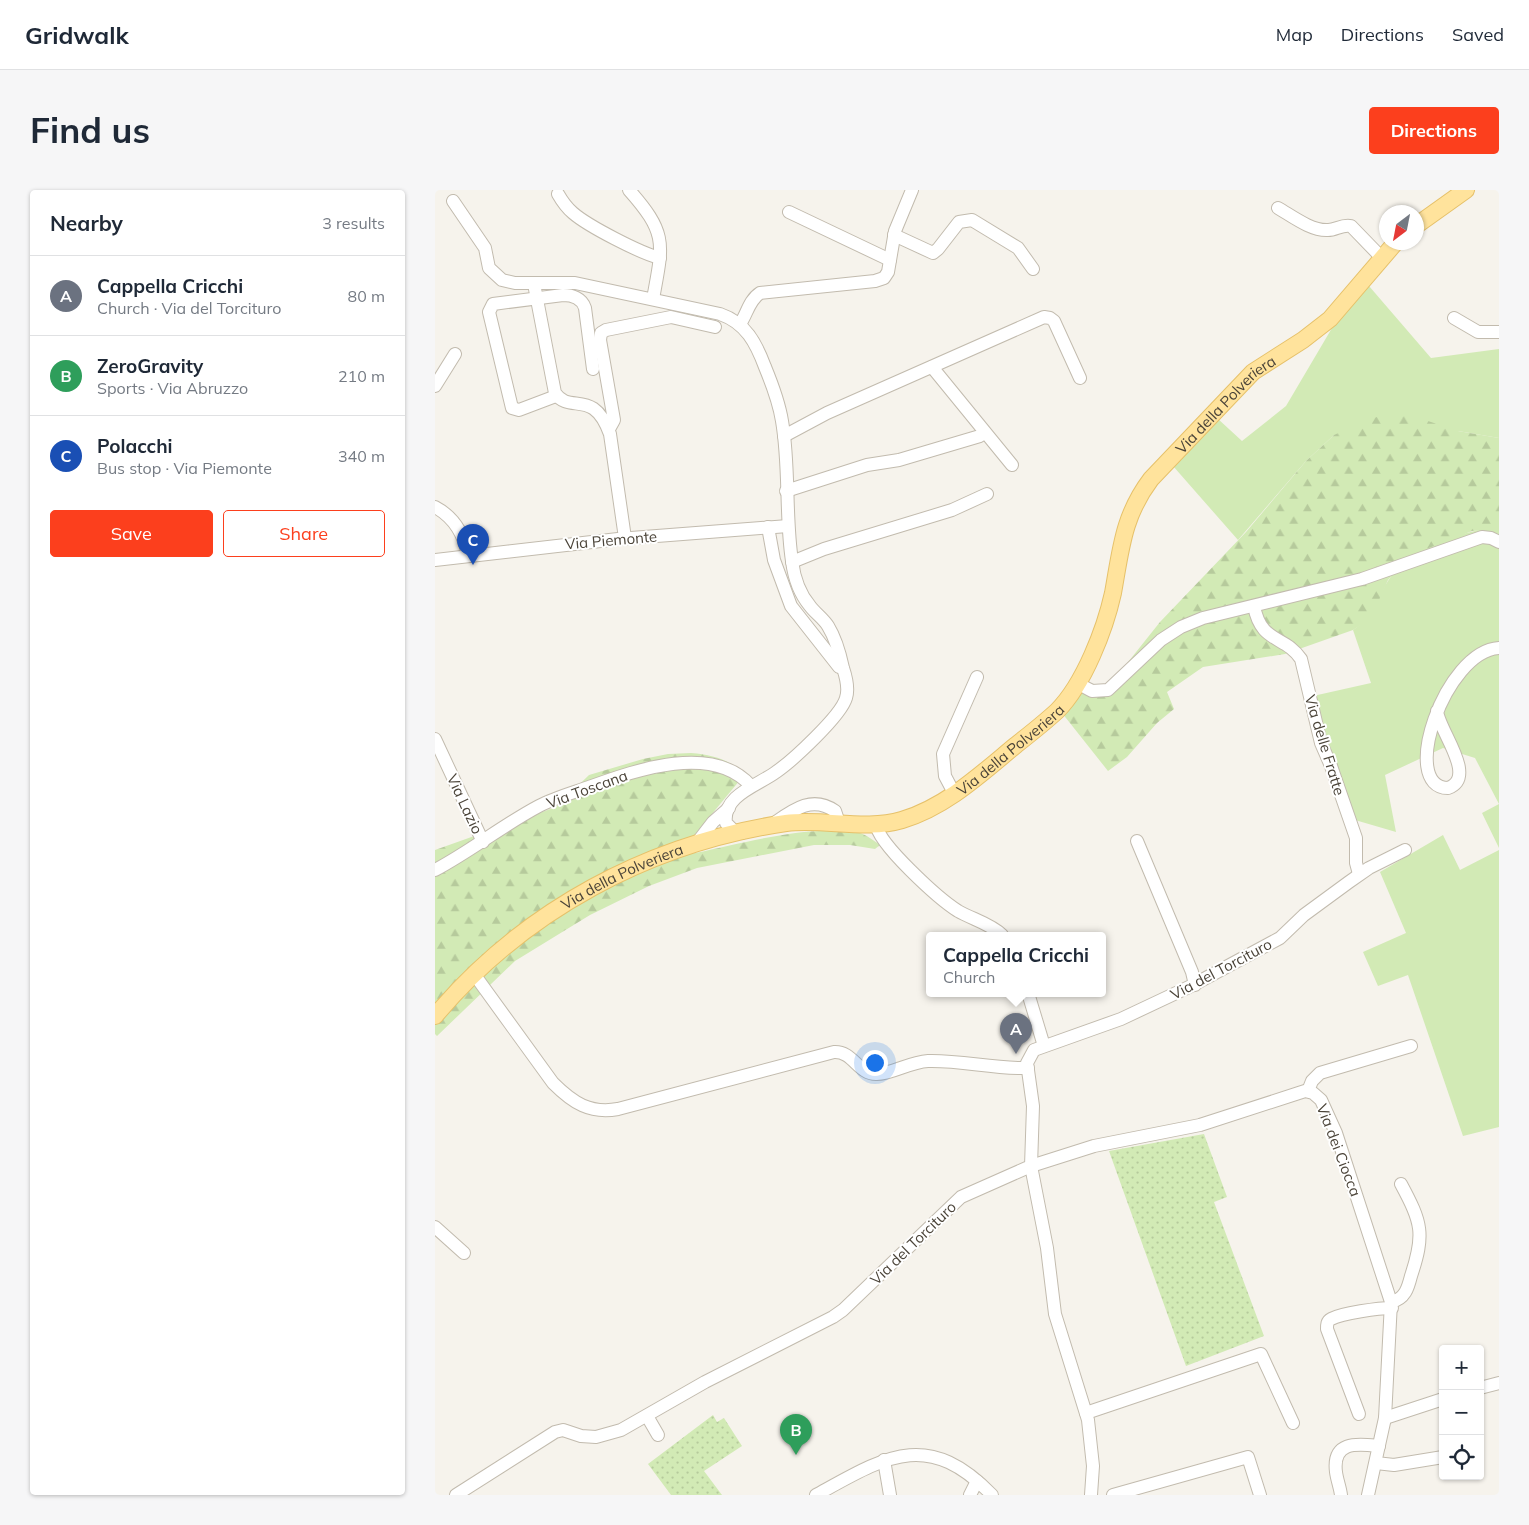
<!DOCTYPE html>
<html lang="en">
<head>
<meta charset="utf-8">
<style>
	body { margin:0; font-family:Mulish,sans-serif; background:#f6f6f7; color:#1f2937 }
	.controls { position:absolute; right:15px; bottom:15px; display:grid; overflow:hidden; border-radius:5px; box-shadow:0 1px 4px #0004 }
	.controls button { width:45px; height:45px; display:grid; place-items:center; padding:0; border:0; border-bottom:1px solid #e0e1e3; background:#fff; color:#1f2937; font:25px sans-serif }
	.compass { position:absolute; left:944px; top:15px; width:45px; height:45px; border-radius:50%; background:#fff; box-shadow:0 1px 4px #0004; rotate:212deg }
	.you { position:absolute; left:439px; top:872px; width:18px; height:18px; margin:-12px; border:4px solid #fff; border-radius:50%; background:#1a73e8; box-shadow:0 0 0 8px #1a73e833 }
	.badge { display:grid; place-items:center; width:32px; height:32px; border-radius:50%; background:#fc3f1d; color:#fff; font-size:16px; font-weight:700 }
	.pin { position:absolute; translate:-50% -41px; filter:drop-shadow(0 1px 2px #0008) }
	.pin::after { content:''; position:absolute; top:26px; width:18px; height:15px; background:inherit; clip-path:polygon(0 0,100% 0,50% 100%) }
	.popup { position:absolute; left:491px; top:742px; width:180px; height:65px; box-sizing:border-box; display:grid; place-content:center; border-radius:5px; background:#fff; filter:drop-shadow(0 1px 4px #0005); font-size:16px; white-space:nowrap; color:#747a83 }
	.popup b { font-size:19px; color:#1f2937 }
	.popup::after { content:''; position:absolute; left:50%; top:100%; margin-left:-10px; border:10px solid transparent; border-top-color:#fff }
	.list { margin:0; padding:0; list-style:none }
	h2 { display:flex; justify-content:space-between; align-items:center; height:65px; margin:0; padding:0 20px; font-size:21px }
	h2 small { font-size:16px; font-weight:400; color:#747a83 }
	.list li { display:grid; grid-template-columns:32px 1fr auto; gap:15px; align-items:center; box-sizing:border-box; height:80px; padding:0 20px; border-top:1px solid #e0e1e3 }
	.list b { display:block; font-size:19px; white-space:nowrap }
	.list p { margin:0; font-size:16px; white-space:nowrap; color:#747a83 }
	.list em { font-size:16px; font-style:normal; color:#747a83 }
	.actions { display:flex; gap:10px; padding:15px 20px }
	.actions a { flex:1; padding:11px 0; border:1px solid #fc3f1d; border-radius:5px; text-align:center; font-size:18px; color:#fc3f1d }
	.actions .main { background:#fc3f1d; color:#fff }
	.icon { flex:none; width:28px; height:28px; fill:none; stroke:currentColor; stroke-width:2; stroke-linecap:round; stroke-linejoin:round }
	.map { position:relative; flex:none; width:1064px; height:1305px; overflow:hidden; border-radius:5px }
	header { display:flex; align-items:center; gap:30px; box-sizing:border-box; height:70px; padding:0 25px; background:#fff; border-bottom:1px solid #e0e1e3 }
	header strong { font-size:24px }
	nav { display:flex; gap:28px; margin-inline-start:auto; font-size:18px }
	.intro { display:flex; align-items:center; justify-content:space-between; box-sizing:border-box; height:120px; padding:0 30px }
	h1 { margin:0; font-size:35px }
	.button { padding:12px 22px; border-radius:5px; background:#fc3f1d; color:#fff; font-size:18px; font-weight:700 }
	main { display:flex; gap:30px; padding:0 30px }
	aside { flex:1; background:#fff; border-radius:5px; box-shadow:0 1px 4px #0004 }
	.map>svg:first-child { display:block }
	.green { fill:#d2eab5 }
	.forest { fill:url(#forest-firs) }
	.park { fill:url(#park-dots) }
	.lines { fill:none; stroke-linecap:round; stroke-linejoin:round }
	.minor-casing { stroke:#c2bbae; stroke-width:14 }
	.major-casing { stroke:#e6c16a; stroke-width:18 }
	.minor { stroke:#fff; stroke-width:12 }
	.major { stroke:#ffe39c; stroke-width:16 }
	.labels { text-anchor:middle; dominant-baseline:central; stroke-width:4; stroke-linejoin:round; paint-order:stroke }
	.street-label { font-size:15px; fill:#4b4439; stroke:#fff }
</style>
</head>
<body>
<header>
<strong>Gridwalk</strong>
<nav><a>Map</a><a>Directions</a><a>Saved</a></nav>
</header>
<div class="intro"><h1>Find us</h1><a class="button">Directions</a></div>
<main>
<aside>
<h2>Nearby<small>3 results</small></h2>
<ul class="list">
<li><span class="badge" style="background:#6b7280">A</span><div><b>Cappella Cricchi</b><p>Church · Via del Torcituro</p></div><em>80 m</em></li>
<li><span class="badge" style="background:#2e9e5b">B</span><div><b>ZeroGravity</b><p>Sports · Via Abruzzo</p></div><em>210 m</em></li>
<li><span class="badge" style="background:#1a4fb4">C</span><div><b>Polacchi</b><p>Bus stop · Via Piemonte</p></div><em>340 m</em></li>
</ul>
<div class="actions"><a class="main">Save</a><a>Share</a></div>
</aside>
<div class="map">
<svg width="1064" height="1305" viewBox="0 0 1064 1305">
	<defs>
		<pattern id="forest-firs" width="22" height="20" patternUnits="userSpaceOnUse" patternTransform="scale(1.25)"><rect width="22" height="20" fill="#d2eab5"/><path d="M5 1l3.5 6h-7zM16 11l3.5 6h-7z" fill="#b6ca9c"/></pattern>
		<pattern id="park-dots" width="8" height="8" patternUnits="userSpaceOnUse" patternTransform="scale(1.25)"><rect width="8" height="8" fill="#d2eab5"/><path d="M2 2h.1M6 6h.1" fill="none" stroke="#b6ca9c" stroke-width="1.8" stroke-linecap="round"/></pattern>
	</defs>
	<rect width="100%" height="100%" fill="#f6f3ec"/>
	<g class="green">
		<path d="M 934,96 L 996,168 L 1064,159 L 1064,248 L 1023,241 L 899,245 L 871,271 L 803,350 L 738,276 L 782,228 L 807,251 L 851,216 L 897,138 Z"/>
		<path d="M 1057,338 L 1064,339 L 1064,658 L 1047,623 L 1064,614 L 1040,568 L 1008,558 L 950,585 L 961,642 L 920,630 L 887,545 L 878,506 L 936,493 L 918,440 C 940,426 940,411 953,391 C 973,358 1021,343 1057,338 Z"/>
		<path d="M 1008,645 L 1025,680 L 1064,660 L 1064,937 L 1028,946 L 973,785 L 943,796 L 928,762 L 971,743 L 945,682 Z"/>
	</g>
	<g class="forest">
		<path d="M 951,224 L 981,227 L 1023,241 L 1064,248 L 1064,339 L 1037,341 L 991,359 L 972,368 L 953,390 L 940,419 L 929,433 L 918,440 L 850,464 L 768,477 L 732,502 L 739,519 L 722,533 L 692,567 L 673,581 L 627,523 L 643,501 L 666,506 L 725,432 L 811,342 L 871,271 L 899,245 L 929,231 Z"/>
		<path d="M 256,563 C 278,565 293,569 310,584 L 257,648 L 260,663 C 309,653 371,635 421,642 C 429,643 438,650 445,655 L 440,659 L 415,655 L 379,655 L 262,678 L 214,696 L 155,725 L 80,771 L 2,846 L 0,844 L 0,660 L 121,617 L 154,585 L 208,569 L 233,564 Z"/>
	</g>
	<g class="park">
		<path d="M 769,944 L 792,1007 L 779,1012 L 829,1146 L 751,1176 L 674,961 Z"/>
		<path d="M 278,1225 L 282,1232 L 289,1228 L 307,1256 L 269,1281 L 287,1305 L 236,1305 L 213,1274 Z"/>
	</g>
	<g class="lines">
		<g class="minor-casing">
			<g id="minor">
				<path d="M 194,0 C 233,44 228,54 218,109"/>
				<path d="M 123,4 C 127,11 132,18 138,23 C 153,36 205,63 225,68"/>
				<path d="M 18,11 L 50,58 L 54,78 L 67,90 L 80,93 L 140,93 L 285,124 C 311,133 321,153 330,177 C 337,194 344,212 347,231 C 355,277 350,325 357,371 C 359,387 364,403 375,416 C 380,423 388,428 393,436 C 401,449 405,464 408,478 C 411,487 414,499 411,508 C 406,526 357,571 341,582 C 324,595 287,605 291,633 L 298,640 L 307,643"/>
				<path d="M 843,18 C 857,26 876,41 893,40 C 901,40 907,34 916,36 L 947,68"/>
				<path d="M 354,22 L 455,70"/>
				<path d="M 459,45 L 498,63 L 503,59 L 524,32 L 537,30 L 583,58 L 598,79"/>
				<path d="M 100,99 L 120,203 C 135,225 158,197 175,244 L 190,348"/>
				<path d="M 1019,128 L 1043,142 L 1064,142"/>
				<path d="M 305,134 C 312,124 314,110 325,103 L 440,91 L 449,88 L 453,82 L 460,41 L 477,0"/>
				<path d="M 497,177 L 577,275"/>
				<path d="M 0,196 L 20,164"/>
				<path d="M 121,206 L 84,220 L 77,218 L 54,122 L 58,114 L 128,105 C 137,105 147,108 150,118 L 158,179"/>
				<path d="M 174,239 L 179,230 L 165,150 L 166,143 L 171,140 L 236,127 L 280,137"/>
				<path d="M 349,246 L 392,223 L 609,127 L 615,128 L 619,131 L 645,188"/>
				<path d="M 351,301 L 432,275 L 464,270 L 545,246"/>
				<path d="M 0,317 C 19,327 29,345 33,365"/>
				<path d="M 333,337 L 339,370 L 356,416 L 404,477"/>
				<path d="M 0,370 L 183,349 L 353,336"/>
				<path d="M 357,372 L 389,359 L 517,320 L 552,304"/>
				<path d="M 819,416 C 826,454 850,445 866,469 L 886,553 L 896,576 L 921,648 L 921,673 L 924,684"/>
				<path d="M 642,493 L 657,501 L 673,500 L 726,450 L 746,437 L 768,428 L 927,389 L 1047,347 L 1056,348 L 1064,352"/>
				<path d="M 1002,521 C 1004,541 1043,587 1013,598 C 963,598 1010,461 1064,458"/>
				<path d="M 0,549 L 48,652"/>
				<path d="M 519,603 L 510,586 L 508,564 L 542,487"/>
				<path d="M 338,634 C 358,620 377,605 400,621 L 404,633"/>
				<path d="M 441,634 C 443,654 504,709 523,721 C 537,729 556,734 567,745"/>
				<path d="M 702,651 L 757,782 L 760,795"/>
				<path d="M 261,654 L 278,632 L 294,618"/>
				<path d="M 0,680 C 36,661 68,635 104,616 C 119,608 137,603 154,597 C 199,581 277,552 316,596"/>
				<path d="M 39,784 L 118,893 C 138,913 155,924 183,919 L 399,862 C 418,861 423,884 441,884 C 455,885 474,872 493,871 C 526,870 559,879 593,878"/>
				<path d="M 593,803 L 609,856"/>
				<path d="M 873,901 L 877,891 L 885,883 L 976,856"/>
				<path d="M 0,1037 L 29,1063"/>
				<path d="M 956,1112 C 970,1109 973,1098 976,1086 C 990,1044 987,1033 966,994"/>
				<path d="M 1045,1198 L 1064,1193"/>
				<path d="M 651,1223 L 826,1164 L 858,1233"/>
				<path d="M 924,1224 L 892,1139 C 892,1135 892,1131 896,1129 C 907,1123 944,1118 957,1118"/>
				<path d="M 212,1226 L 223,1245"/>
				<path d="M 950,1228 L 1008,1209"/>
				<path d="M 449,1270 L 455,1305"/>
				<path d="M 941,1273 L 959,1275 L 1008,1267"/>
				<path d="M 21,1305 L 120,1242 L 128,1240 L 146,1246 L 161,1247 L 186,1240 L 270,1192 L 398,1127 L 408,1120 L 526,1007 L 596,976 L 598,916 L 592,873 L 599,860 L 686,829 L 756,796 L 845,748 L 869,725 L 914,692 L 934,678 L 970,660"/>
				<path d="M 381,1305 C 450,1267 492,1238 557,1305"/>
				<path d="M 535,1305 L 542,1291"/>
				<path d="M 656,1305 L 658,1276 L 653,1230 L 620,1124 L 612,1058 L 596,976 L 659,956 L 765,935 L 870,901 L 878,903 L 886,910 L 901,943 L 956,1112 L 950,1228 L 933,1305"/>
				<path d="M 678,1305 L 813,1267 L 825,1305"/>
				<path d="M 906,1305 C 905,1297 902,1290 901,1282 C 897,1250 923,1254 944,1256"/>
			</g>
		</g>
		<g class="major-casing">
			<g id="major">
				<path d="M 982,35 L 1031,0"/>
				<path id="s1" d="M 0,826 C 89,720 215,653 351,633 C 389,628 430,641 467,630 C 511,617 547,583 581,555 C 595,544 609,533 622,521 C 649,494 670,439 678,403 C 686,359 688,326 716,289 L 818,182 L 868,150 L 895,129 L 961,52"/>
			</g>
		</g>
		<use href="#minor" class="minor"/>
		<use href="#major" class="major"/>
	</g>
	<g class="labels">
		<g class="street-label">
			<text stroke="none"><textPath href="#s1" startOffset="1076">Via della Polveriera</textPath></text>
			<text transform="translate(176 350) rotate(-5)">Via Piemonte</text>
			<text transform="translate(890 555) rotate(73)">Via delle Fratte</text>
			<text stroke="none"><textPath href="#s1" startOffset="656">Via della Polveriera</textPath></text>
			<text transform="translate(152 599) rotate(-20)">Via Toscana</text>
			<text transform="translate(30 614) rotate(65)">Via Lazio</text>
			<text stroke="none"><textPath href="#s1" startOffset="236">Via della Polveriera</textPath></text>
			<text transform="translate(786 779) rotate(-28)">Via del Torcituro</text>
			<text transform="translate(904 960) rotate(69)">Via dei Ciocca</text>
			<text transform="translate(478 1053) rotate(-44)">Via del Torcituro</text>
		</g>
	</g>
</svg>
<div class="controls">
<button>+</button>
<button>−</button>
<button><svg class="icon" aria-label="locate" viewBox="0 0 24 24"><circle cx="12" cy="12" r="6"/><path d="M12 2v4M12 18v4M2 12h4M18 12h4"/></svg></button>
</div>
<svg class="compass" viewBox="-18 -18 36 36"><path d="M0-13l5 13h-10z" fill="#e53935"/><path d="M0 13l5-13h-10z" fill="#747a83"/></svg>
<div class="you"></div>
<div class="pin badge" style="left:581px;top:864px;background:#6b7280">A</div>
<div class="popup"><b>Cappella Cricchi</b>Church</div>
<div class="pin badge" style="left:361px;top:1265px;background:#2e9e5b">B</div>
<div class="pin badge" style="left:38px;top:375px;background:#1a4fb4">C</div>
</div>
</main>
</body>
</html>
